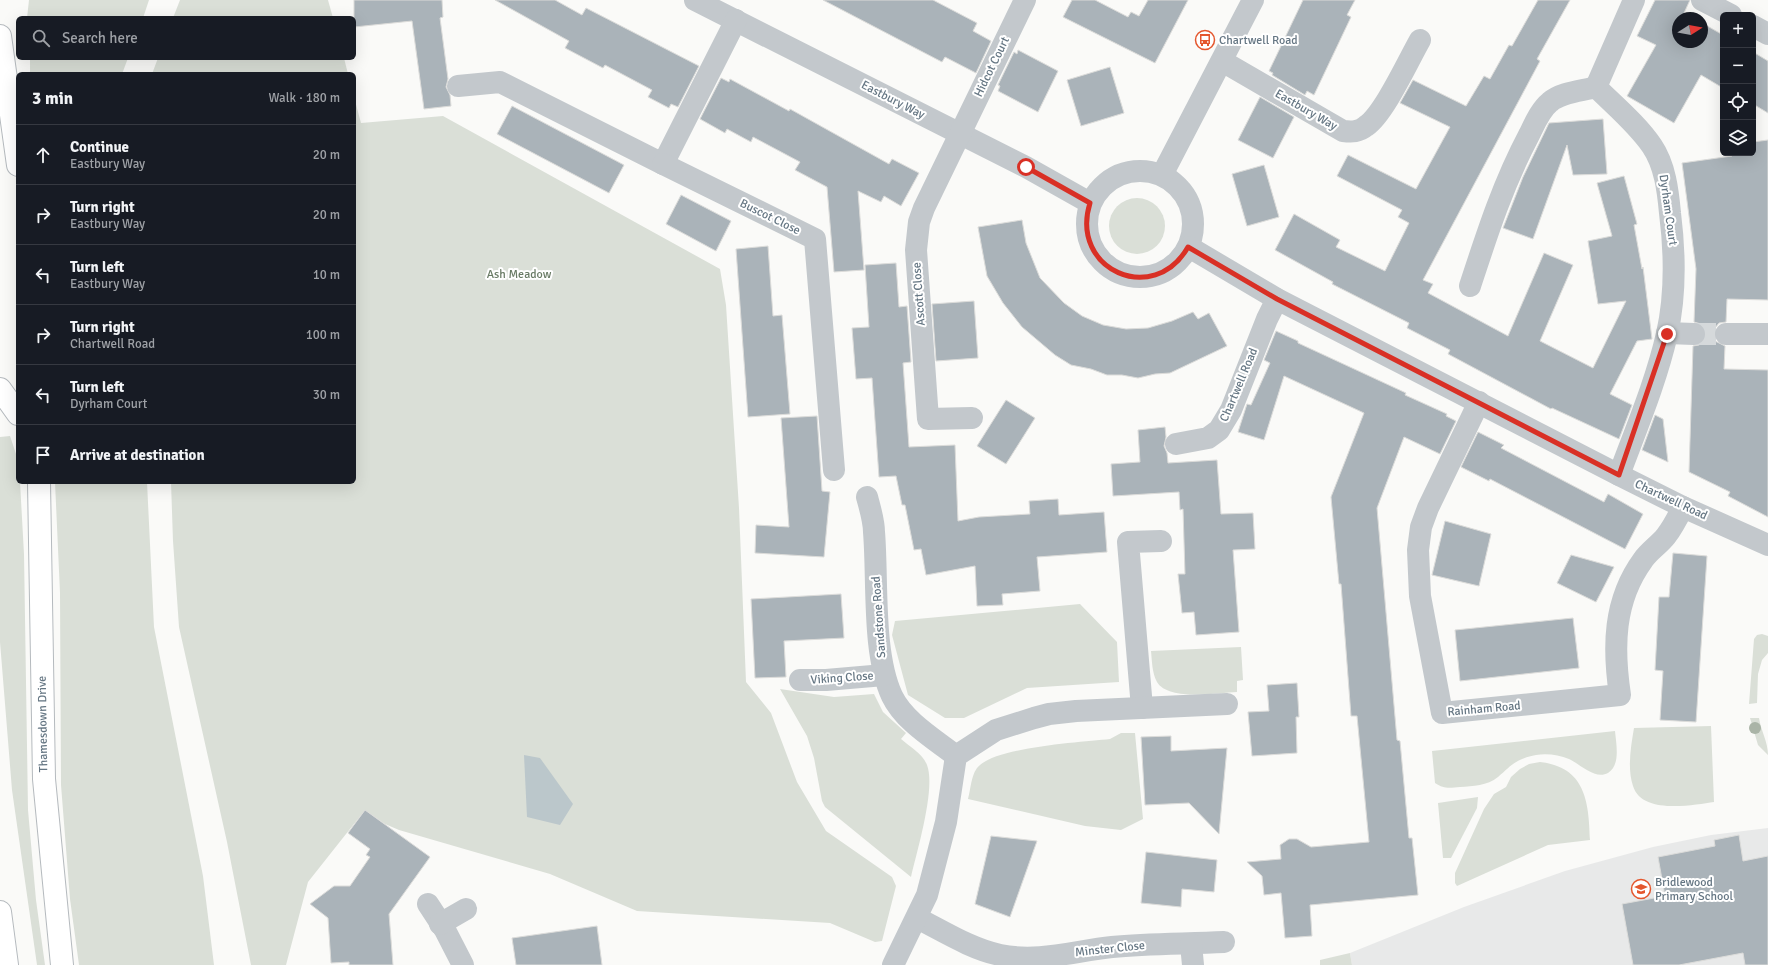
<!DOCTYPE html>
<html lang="en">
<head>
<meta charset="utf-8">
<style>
	body { margin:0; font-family:Signika,sans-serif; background:#242831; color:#f1f3f6 }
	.controls { position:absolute; right:12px; top:12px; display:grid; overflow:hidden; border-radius:6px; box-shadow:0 4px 16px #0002 }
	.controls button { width:36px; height:36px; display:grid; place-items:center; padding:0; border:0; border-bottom:1px solid #363941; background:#171b24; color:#f1f3f6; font:20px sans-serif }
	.compass { position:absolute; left:1672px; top:12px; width:36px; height:36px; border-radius:50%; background:#171b24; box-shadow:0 4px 16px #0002; rotate:79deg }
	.stop { position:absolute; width:12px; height:12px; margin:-9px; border:3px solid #d93025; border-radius:50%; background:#fff }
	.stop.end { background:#d93025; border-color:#fff; box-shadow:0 1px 4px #0008 }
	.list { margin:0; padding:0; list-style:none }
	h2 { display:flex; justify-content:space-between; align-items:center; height:52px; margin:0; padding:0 16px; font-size:17px }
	h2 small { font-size:13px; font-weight:400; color:#9ea1a6 }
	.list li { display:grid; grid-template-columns:26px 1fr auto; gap:12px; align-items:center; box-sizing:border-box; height:60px; padding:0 16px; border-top:1px solid #363941 }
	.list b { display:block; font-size:15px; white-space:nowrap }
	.list p { margin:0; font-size:13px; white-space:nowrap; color:#9ea1a6 }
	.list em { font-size:13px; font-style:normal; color:#9ea1a6 }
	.icon { flex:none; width:22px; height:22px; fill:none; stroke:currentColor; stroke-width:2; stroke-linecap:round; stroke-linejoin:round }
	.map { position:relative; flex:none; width:1768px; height:965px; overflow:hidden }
	.search { position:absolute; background:#171b24; box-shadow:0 4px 16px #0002; left:16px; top:16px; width:340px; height:44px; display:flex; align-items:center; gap:10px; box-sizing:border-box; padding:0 14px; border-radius:6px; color:#9ea1a6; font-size:15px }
	.panel { position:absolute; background:#171b24; box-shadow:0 4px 16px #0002; left:16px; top:72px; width:340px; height:412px; border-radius:6px }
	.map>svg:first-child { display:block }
	.built { fill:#e8e9e9 }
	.green { fill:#dadfd7 }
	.water { fill:#bbc7cb }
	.building { fill:#aab3b9; stroke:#dcdcda }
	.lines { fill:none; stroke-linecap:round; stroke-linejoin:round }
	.minor-tunnel { stroke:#d5d9db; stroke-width:22; stroke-dasharray:22 11; stroke-linecap:butt }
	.major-casing { stroke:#b5babe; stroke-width:24 }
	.minor { stroke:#c3c8cc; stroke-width:22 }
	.major { stroke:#fff; stroke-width:22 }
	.tree { fill:#aab4a7 }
	.route { stroke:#d93025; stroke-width:5 }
	.labels { text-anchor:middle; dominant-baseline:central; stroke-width:4; stroke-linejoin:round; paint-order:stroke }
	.poi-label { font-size:12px; fill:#657683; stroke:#fff; text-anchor:start }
	.street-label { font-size:12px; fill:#657683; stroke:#fff }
	.park-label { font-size:12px; fill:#687a64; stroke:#fff }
</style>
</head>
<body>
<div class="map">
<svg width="1768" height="965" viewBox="0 0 1768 965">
	<rect width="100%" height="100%" fill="#fafaf8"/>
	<path class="built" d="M 1768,828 L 1768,965 L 1352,965 L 1350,953 L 1464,907 L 1565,871 L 1653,847 L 1711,835 Z"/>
	<g class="green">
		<path d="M 29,0 L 149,0 L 143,18 L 27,18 Z"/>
		<path d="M 180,0 L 328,0 L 333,18 L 173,18 Z"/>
		<path d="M 30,58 L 128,58 L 122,74 L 30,74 Z"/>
		<path d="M 158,58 L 344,58 L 348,74 L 152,74 Z"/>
		<path d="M 354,97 L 361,123 L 443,116 L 720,269 L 726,305 L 739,508 L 746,682 L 771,713 L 797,782 L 826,831 L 892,877 L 896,886 L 882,941 L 875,942 L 830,923 L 637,911 L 550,874 L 399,830 L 385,824 L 365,810 L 308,882 L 286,965 L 251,965 L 227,842 L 179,627 L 173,541 L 171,482 L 354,482 Z"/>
		<circle cx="1137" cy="226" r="28"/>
		<path d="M 10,436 L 16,454 L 18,482 L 20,482 L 24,554 L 28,810 L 36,900 L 45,965 L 37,965 L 12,790 L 0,642 L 0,437 Z"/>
		<path d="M 55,482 L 147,482 L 154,627 L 203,876 L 214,965 L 79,965 L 70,899 L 61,785 L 60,593 Z"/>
		<path d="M 1080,604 L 1117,642 L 1119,682 L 1027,688 L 964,718 L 945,718 L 908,695 L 892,635 L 895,621 Z"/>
		<path d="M 1762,634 L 1768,636 L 1768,653 L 1762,660 L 1758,674 L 1757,703 L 1749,704 L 1754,639 L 1757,635 Z"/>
		<path d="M 1241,647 L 1243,680 L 1237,681 L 1237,692 C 1217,693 1168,701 1157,682 C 1152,673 1152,661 1151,651 Z"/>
		<path d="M 780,689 L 834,697 L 874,694 L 883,712 L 906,733 L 901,739 C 910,747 923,754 927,765 C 936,788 917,851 911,877 L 825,807 L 822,801 L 814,758 L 807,736 Z"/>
		<path d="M 1750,718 L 1759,718 C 1761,731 1768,742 1768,755 L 1758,745 Z"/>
		<path d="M 1711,726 L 1714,802 C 1693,805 1642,815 1633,786 C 1627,768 1631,746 1634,728 Z"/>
		<path d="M 1615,731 C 1616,743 1621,765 1608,773 C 1595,780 1580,764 1569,759 C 1559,755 1547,753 1536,755 C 1515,759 1512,765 1498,777 C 1487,786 1473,786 1460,787 C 1449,788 1444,789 1435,783 L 1432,751 Z"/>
		<path d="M 1121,733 L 1135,733 L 1143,819 L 1121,830 L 1085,826 L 968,799 C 971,789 971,772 980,765 C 1000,747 1081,742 1110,739 Z"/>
		<path d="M 1540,762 C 1585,767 1589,801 1590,840 L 1548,845 L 1457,886 L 1455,883 L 1455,873 L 1484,809 L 1494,794 L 1506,787 L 1511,777 L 1520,769 L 1529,764 Z"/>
		<path d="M 1478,797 L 1477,808 L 1451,858 L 1443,858 L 1438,803 Z"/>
		<path d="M 1350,953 L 1352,965 L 1320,965 L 1320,960 Z"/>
	</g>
	<path class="water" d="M 524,755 L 540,758 L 573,804 L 560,825 L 527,817 Z"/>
	<g class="building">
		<path d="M 354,0 L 442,0 L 443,17 L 440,18 L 448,79 L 446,87 L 450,95 L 451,106 L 424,109 L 412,21 L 354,27 Z"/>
		<path d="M 495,0 L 555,0 L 582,15 L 586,8 L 699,66 L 678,107 L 671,104 L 669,108 L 648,97 L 652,90 L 605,65 L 603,68 L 565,48 L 569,41 Z"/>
		<path d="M 823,0 L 933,0 L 977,23 L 973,31 L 991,41 L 976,73 L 945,57 L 942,62 Z"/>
		<path d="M 1072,0 L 1095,0 L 1128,17 L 1131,12 L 1139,16 L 1148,0 L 1188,0 L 1155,63 L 1063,17 Z"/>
		<path d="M 1303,0 L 1355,0 L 1347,15 L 1351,17 L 1314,95 L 1307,91 L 1305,95 L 1272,75 L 1273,73 L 1269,71 Z"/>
		<path d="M 1538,0 L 1570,0 L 1537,59 L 1540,61 L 1423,280 L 1433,284 L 1428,293 L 1508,336 L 1544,253 L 1573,265 L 1540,341 L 1593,368 L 1626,301 L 1598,304 L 1588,241 L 1612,236 L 1597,183 L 1624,176 L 1637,224 L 1634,225 L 1642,269 L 1643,267 L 1652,339 L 1637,341 L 1610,394 L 1632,405 L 1619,439 L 1552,408 L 1551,409 L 1448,354 L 1450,350 L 1407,328 L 1409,323 L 1332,284 L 1333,282 L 1275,250 L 1294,214 L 1340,240 L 1336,247 L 1385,271 L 1409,223 L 1398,217 L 1402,210 L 1337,176 L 1348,155 L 1416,189 L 1450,127 L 1400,103 L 1413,80 L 1466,106 L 1484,76 L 1490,79 L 1509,45 L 1512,46 Z"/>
		<path d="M 1655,0 L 1690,0 L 1684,13 L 1693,18 L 1678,18 L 1678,42 L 1702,42 L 1702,23 L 1723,35 L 1723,88 L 1701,75 L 1674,123 L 1627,96 L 1656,45 L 1637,36 Z"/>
		<path d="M 1018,50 L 1058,71 L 1038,112 L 998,91 L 1000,86 L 998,85 L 1014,52 L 1017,54 Z"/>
		<path d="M 1753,52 L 1768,61 L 1768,113 L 1753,104 Z"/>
		<path d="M 1110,67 L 1124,113 L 1081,126 L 1067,80 Z"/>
		<path d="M 721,78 L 729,82 L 730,79 L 789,111 L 790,109 L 889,164 L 892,159 L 919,173 L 901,206 L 884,196 L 881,202 L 858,191 L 864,270 L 834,272 L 827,187 L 795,170 L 800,162 L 753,137 L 751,142 L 727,129 L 725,133 L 700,119 Z"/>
		<path d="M 1260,97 L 1294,117 L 1273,158 L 1238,140 Z"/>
		<path d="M 512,106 L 624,165 L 609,193 L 497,134 Z"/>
		<path d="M 1603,119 L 1607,174 L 1573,175 L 1567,145 L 1533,239 L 1503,228 L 1523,177 L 1549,123 Z"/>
		<path d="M 1768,140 L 1768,300 L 1727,299 L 1726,322 L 1719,323 L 1715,328 L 1714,334 L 1715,341 L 1725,346 L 1724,369 L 1768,370 L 1768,517 L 1728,496 L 1730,492 L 1689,472 L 1693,346 L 1699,345 L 1704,341 L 1706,334 L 1705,329 L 1701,324 L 1694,322 L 1696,269 L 1682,163 L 1732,156 L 1727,153 L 1753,153 L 1753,142 Z"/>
		<path d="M 1264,165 L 1279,217 L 1247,226 L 1232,174 Z"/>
		<path d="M 681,195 L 731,221 L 716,251 L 666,224 Z"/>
		<path d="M 1022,220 L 1026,243 L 1040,278 L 1064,303 L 1082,316 L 1103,325 L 1126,329 L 1148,328 L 1172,321 L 1193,312 L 1198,319 L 1209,313 L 1227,346 L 1170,373 L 1155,374 L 1138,378 L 1122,375 L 1107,375 L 1091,369 L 1071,365 L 1055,355 L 1022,327 L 1003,303 L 987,276 L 978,227 Z"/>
		<path d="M 768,246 L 773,316 L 782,315 L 790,414 L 748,417 L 736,249 Z"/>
		<path d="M 896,263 L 899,307 L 907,306 L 911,362 L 903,363 L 909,447 L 955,445 L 958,521 L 979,517 L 1030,514 L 1029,501 L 1058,499 L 1059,515 L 1104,512 L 1107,552 L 1037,557 L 1040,591 L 1002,594 L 1003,605 L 977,606 L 975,566 L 926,575 L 921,549 L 914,550 L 905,505 L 902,505 L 896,476 L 879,477 L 872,378 L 856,379 L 852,328 L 869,327 L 865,265 Z"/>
		<path d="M 974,301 L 978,358 L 936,361 L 932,304 Z"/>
		<path d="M 1276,331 L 1298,341 L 1298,343 L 1406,393 L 1405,395 L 1447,414 L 1446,416 L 1456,421 L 1440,454 L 1404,437 L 1377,508 L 1397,740 L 1400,741 L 1409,838 L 1412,838 L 1418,895 L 1310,905 L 1312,936 L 1285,938 L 1281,893 L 1264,895 L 1262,876 L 1247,862 L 1281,859 L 1280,845 L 1289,839 L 1297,839 L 1311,847 L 1369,842 L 1357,716 L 1351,716 L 1341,584 L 1339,584 L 1331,497 L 1364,413 L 1284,376 L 1264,440 L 1238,432 L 1247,404 L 1251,405 L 1270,363 L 1264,360 Z"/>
		<path d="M 1006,400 L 1035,418 L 1006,464 L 977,446 Z"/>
		<path d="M 1655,415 L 1663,419 L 1668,462 L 1642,450 Z"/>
		<path d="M 817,416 L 822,491 L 830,492 L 824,557 L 755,553 L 756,525 L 789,527 L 781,418 Z"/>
		<path d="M 1165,427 L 1166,437 L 1164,446 L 1167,453 L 1168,463 L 1217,460 L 1221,514 L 1253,513 L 1255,549 L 1233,550 L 1239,632 L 1196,635 L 1194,612 L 1182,613 L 1178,574 L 1185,574 L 1183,509 L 1180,510 L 1179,492 L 1113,496 L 1111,464 L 1140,462 L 1138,430 Z"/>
		<path d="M 1478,432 L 1504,445 L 1501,448 L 1604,502 L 1608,494 L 1643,514 L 1625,549 L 1490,479 L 1489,481 L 1461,467 Z"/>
		<path d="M 1445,521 L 1491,534 L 1479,586 L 1432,575 Z"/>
		<path d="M 1673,553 L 1707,556 L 1696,722 L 1660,720 L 1663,671 L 1655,670 L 1659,597 L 1669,597 Z"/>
		<path d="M 1571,555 L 1614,567 L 1596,602 L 1557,583 Z"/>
		<path d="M 841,594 L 844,638 L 784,641 L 786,677 L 755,678 L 751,599 Z"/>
		<path d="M 1573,618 L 1579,668 L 1460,681 L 1455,630 Z"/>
		<path d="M 1297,683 L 1299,717 L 1296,717 L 1297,753 L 1252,756 L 1248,712 L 1269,711 L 1267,685 Z"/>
		<path d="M 1171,736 L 1171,751 L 1227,748 L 1219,834 L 1189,803 L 1145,805 L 1141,737 Z"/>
		<path d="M 365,810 L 430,857 L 389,914 L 393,965 L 349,965 L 349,962 L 331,963 L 328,918 L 310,904 L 334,886 L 350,886 L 370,857 L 366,855 L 370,849 L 348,833 Z"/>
		<path d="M 1739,835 L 1743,861 L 1768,856 L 1768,965 L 1745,965 L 1743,953 L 1679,965 L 1633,965 L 1622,904 L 1665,896 L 1658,857 L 1715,846 L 1714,840 Z"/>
		<path d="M 991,836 L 1037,841 L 1010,917 L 975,904 Z"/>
		<path d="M 1146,852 L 1217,860 L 1214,892 L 1182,889 L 1181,907 L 1141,903 Z"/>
		<path d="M 597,926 L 602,965 L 516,965 L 512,938 Z"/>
	</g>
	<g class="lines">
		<path class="minor-tunnel" d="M 1694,334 L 1726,334"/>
		<g class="major-casing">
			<g id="major">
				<path d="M 0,36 L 18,165"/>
				<path d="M 0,389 L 18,414"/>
				<path d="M 39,482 L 44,779 L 62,965"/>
				<path d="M 0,912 L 7,965"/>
			</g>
		</g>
		<g class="minor">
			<path d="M 695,0 L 1026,167 L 1090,203"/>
			<path d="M 1702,0 L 1731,15"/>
			<path d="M 1753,26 L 1768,34"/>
			<path d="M 1222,61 L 1343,131 C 1352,132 1359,132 1366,126 C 1384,114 1408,61 1420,40"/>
			<path d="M 458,86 L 500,82 L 663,164 L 736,20"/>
			<path d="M 663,164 L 815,239 L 834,470"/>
			<circle cx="1140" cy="224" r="53"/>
			<path d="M 1162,175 L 1253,0"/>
			<path d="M 1189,247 L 1277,299 L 1619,475 L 1683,507 L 1768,545"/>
			<path d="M 1470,286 C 1487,234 1503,184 1529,135 C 1534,125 1540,110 1550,102 C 1561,92 1582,91 1596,87"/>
			<path d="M 1667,333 L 1694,334"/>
			<path d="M 1726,334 L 1768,334"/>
			<path d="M 1479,402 L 1428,508 L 1421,527 L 1418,550 L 1420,596 L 1442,713 L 1620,695 C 1613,648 1613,601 1643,560 C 1649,551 1659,545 1666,536 C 1673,527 1678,517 1683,507"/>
			<path d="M 972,418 L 928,419 L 916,250 L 919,222 L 924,208 L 1025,0"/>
			<path d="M 1176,444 L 1208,438 L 1219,430 L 1231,410 L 1267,319 L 1277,299"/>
			<path d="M 1619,475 C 1636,429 1656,382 1667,334 C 1676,294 1675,253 1670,213 C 1668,191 1665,165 1652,146 C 1637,124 1615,106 1596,87 L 1634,0"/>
			<path d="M 867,497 C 870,508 874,521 874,532 C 878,580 872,653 892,696 C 904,721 934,739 956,756"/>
			<path d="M 800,680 L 826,680 L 884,675"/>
			<path d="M 1142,708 L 1128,542 L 1161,541"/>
			<path d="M 428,904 L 445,930 L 463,965"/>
			<path d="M 917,918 C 943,931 971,949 1000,955 C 1038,963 1074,951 1112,947 C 1149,943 1187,944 1224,942"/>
			<path d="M 440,924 L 466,909"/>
			<path d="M 1191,944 L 1193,965"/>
			<path d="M 893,965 L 927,895 L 946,822 L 956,756 L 996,730 L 1034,718 L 1049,714 L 1076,711 L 1227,704"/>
		</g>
		<use href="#major" class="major"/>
	</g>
	<circle class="tree" cx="1755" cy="728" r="6"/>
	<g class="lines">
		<path class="route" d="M 1026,167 L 1090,203 C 1069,270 1154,307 1188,247 L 1277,299 L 1619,475 L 1667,334"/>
	</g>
	<defs>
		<g id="bus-ring" transform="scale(1)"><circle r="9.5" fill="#fff" stroke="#e4572e" stroke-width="1.5"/><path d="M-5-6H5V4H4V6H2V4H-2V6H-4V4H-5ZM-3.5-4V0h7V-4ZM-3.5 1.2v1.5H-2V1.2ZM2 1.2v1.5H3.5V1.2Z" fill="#e4572e"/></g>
		<g id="school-ring" transform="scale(1)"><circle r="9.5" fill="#fff" stroke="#e4572e" stroke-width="1.5"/><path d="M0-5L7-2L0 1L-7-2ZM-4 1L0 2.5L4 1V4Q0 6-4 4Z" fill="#e4572e"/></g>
	</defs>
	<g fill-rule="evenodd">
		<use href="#bus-ring" x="1205" y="40"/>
		<use href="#school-ring" x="1641" y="889"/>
	</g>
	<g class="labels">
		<g class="poi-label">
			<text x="1219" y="40">Chartwell Road</text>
			<text x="1655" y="882">Bridlewood<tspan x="1655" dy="14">Primary School</tspan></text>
		</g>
		<g class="street-label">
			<text transform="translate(992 67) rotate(-64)">Hidcot Court</text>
			<text transform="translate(893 100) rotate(27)">Eastbury Way</text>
			<text transform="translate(1306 110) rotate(30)">Eastbury Way</text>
			<text transform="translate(1668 210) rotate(82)">Dyrham Court</text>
			<text transform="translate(770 217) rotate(26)">Buscot Close</text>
			<text transform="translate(919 294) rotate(-94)">Ascott Close</text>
			<text transform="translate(1239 385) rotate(-67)">Chartwell Road</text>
			<text transform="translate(1671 500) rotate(25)">Chartwell Road</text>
			<text transform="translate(879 617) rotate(-94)">Sandstone Road</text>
			<text transform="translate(842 678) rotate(-4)">Viking Close</text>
			<text transform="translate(1484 709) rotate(-5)">Rainham Road</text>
			<text transform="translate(43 724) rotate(-91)">Thamesdown Drive</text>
			<text transform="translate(1110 949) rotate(-6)">Minster Close</text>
		</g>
		<g class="park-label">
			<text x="519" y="274">Ash Meadow</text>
		</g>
	</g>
</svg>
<div class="controls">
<button>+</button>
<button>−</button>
<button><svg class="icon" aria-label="locate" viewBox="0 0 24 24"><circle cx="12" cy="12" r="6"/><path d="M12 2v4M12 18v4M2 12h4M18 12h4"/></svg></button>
<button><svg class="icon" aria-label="layers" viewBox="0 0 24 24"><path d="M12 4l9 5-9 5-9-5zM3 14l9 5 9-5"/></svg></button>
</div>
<svg class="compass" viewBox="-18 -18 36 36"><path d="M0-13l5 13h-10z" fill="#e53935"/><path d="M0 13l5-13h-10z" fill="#9ea1a6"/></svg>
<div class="stop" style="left:1026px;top:167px"></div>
<div class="stop end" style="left:1667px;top:334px"></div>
<div class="search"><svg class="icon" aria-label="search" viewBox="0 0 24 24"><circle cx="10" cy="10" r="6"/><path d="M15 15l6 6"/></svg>Search here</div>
<section class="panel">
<h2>3 min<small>Walk · 180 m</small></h2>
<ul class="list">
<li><svg class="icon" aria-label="ahead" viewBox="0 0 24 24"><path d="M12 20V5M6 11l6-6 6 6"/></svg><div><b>Continue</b><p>Eastbury Way</p></div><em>20 m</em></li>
<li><svg class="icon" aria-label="right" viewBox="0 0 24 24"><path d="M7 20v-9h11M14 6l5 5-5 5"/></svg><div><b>Turn right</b><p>Eastbury Way</p></div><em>20 m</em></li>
<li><svg class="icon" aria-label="left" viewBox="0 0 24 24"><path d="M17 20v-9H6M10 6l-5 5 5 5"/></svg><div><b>Turn left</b><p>Eastbury Way</p></div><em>10 m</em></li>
<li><svg class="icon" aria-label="right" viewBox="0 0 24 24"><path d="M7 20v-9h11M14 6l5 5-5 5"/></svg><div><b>Turn right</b><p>Chartwell Road</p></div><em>100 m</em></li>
<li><svg class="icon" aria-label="left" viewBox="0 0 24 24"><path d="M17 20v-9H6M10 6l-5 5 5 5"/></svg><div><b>Turn left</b><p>Dyrham Court</p></div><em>30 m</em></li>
<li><svg class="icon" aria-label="arrive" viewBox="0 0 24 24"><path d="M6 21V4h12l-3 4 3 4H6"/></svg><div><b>Arrive at destination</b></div></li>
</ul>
</section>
</div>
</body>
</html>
